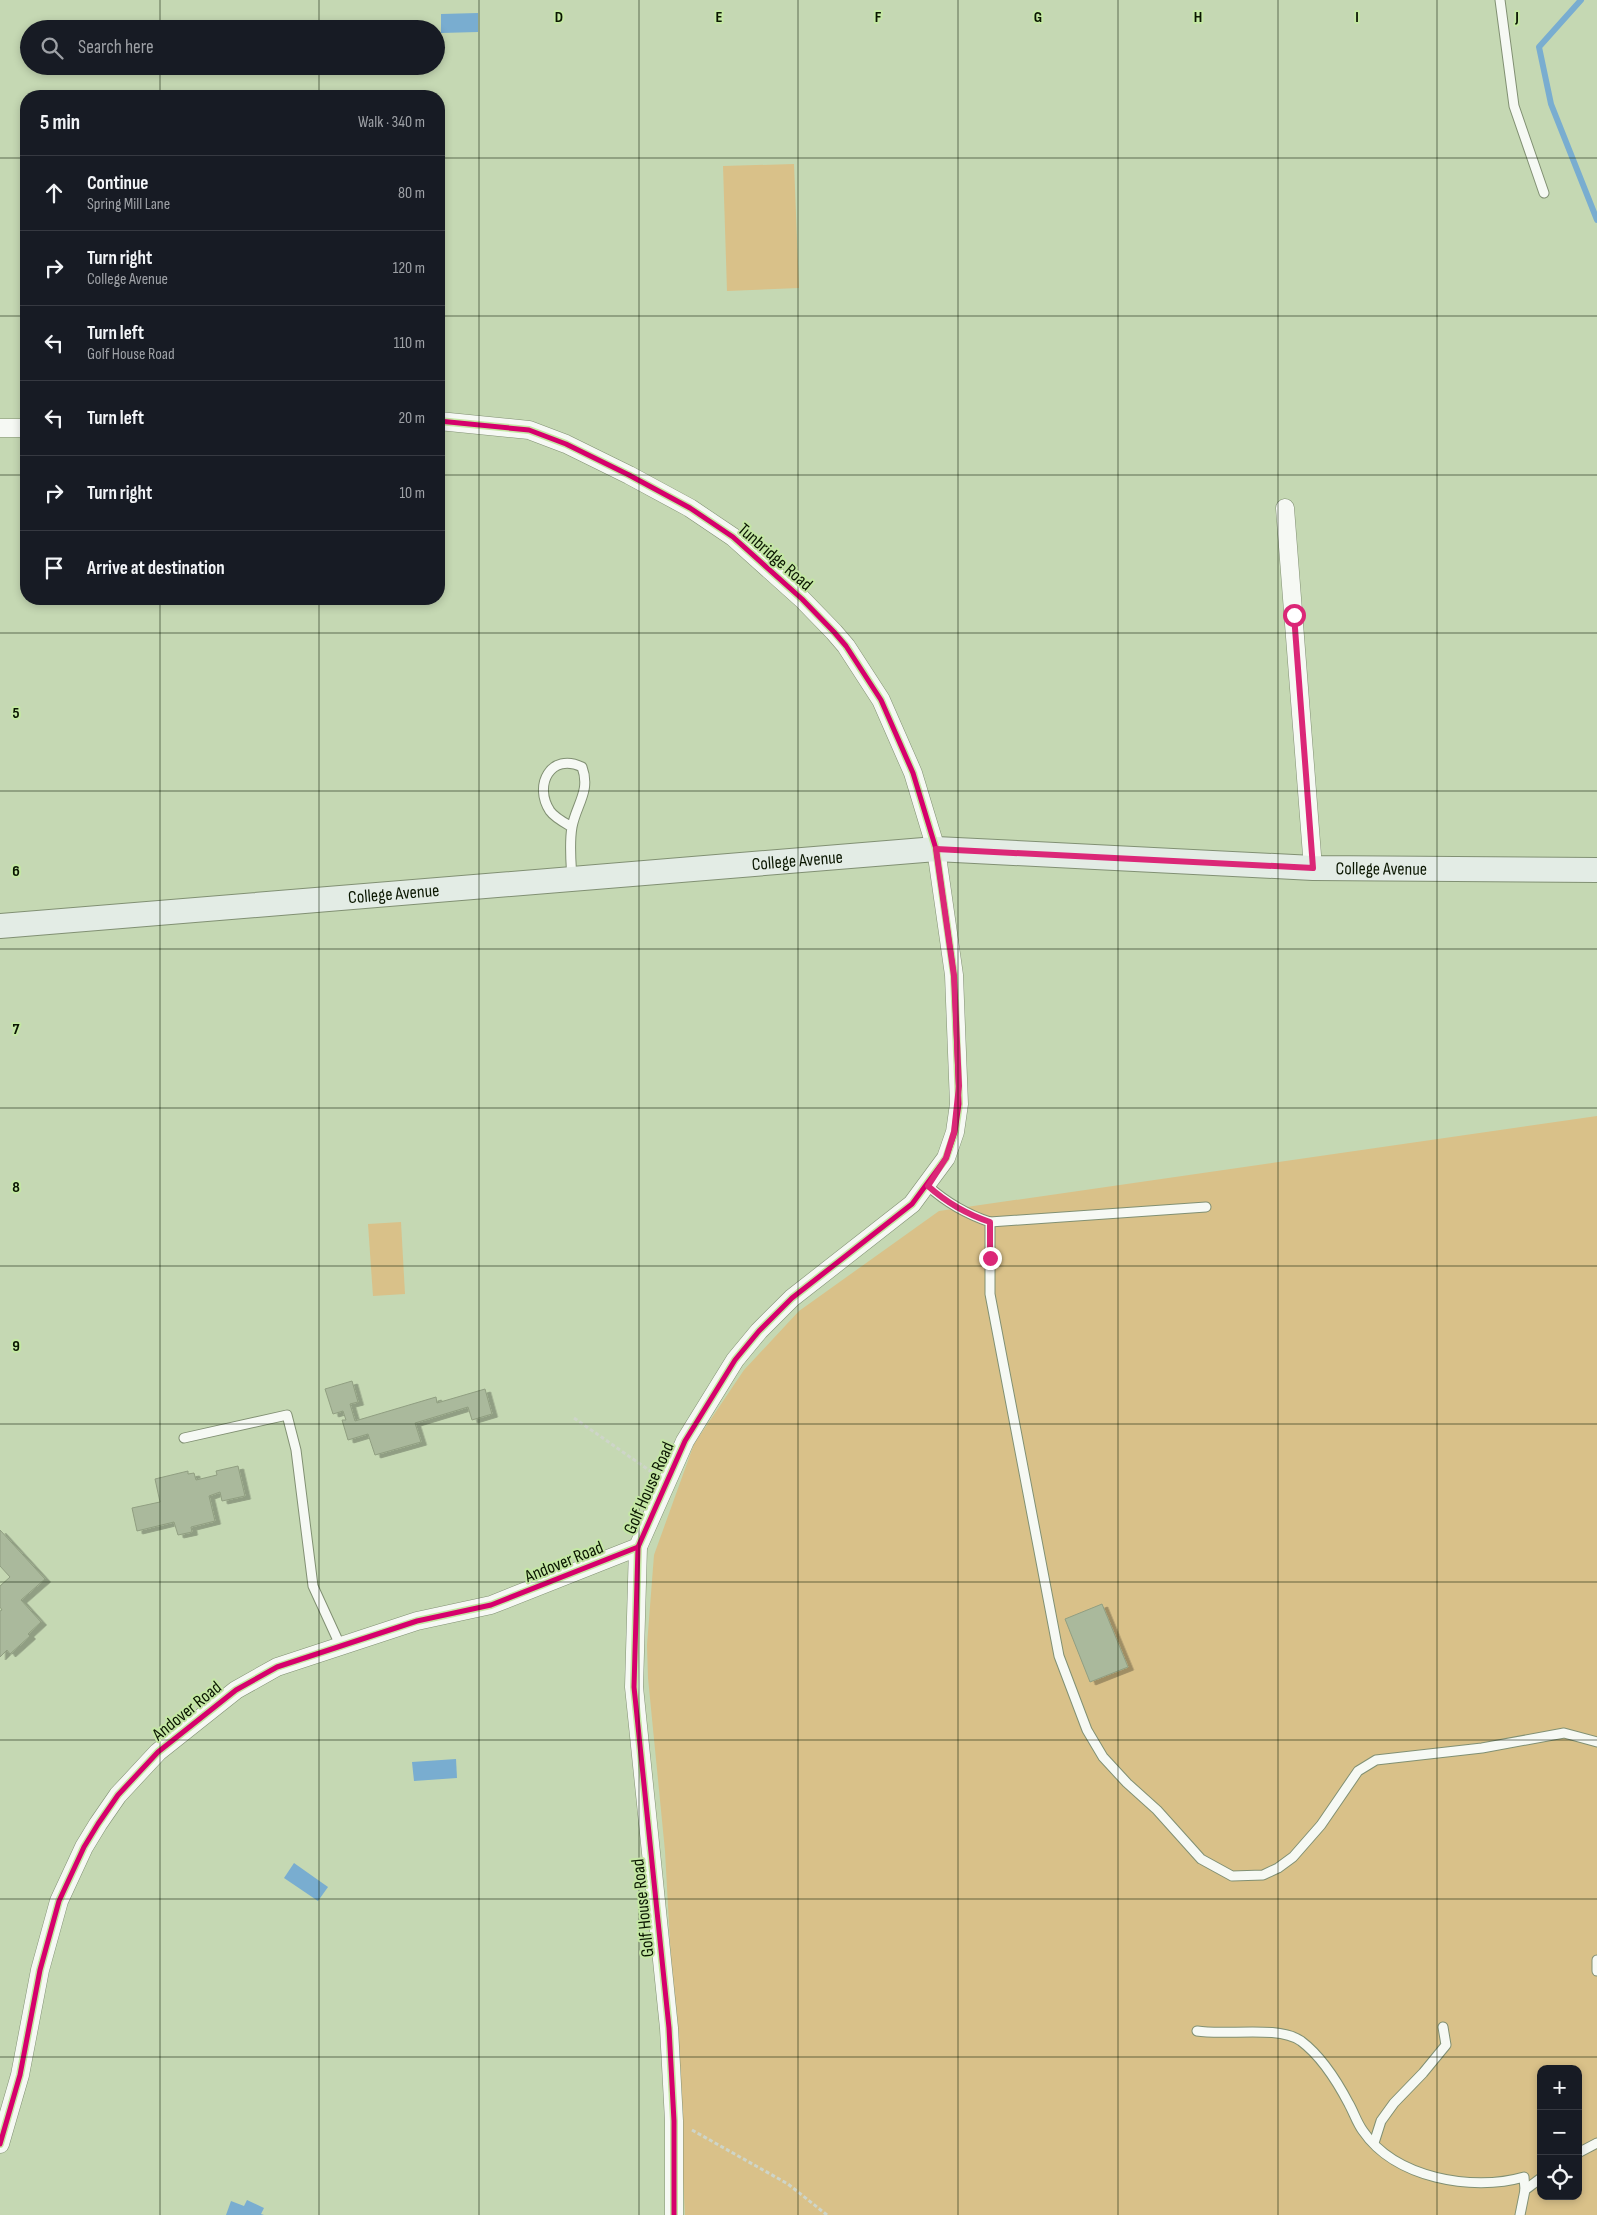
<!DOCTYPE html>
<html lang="en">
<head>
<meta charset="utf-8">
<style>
	body { margin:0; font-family:"Sofia Sans Condensed",sans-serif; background:#20242c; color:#f1f3f6 }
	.controls { position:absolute; right:15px; bottom:15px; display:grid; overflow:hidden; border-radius:10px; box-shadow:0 2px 8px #0003 }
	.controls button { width:45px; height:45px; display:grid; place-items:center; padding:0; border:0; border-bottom:1px solid #363941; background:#171b24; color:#f1f3f6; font:25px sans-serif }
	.stop { position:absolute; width:15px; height:15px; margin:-11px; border:4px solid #db2777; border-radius:50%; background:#fff }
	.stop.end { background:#db2777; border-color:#fff; box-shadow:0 1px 5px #0008 }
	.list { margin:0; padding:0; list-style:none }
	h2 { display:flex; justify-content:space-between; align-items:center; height:65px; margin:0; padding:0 20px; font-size:21px }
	h2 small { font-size:16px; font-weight:400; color:#9ea1a6 }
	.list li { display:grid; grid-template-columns:32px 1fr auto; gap:15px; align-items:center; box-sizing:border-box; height:75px; padding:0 20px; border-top:1px solid #363941 }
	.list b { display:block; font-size:19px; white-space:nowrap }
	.list p { margin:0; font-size:16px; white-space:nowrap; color:#9ea1a6 }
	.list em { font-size:16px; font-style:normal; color:#9ea1a6 }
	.icon { flex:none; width:28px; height:28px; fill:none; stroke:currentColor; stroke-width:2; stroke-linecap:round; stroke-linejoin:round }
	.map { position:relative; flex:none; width:1597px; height:2215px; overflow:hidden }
	.search { position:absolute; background:#171b24; box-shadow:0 2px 8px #0003; left:20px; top:20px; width:425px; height:55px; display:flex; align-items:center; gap:12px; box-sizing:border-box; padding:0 18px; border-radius:28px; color:#9ea1a6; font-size:19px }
	.panel { position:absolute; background:#171b24; box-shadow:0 2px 8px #0003; left:20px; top:90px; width:425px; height:515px; border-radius:20px }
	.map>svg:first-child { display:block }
	.green { fill:#d9c189; fill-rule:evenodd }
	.water { fill:#79add0 }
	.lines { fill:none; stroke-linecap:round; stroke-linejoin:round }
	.stream { stroke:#79add0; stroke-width:6 }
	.building { fill:#aab99c; stroke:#909e81; filter:url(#shadow) }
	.lane-casing { stroke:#819073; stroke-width:11 }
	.street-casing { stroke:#819073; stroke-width:19 }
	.secondary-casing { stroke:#819073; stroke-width:26 }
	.path { stroke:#ced5c9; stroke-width:3; stroke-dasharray:4 2.5; stroke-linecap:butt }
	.lane { stroke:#f6f9f4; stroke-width:9 }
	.street { stroke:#f6f9f4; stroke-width:18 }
	.secondary { stroke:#e3ece5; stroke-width:24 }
	.cycleway-casing { stroke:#c4e7a4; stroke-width:8 }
	.cycleway { stroke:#d6006c; stroke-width:5 }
	.route { stroke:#db2777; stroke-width:6 }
	.grid { fill:none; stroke:#0a1600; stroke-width:1; stroke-opacity:0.55 }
	.labels { text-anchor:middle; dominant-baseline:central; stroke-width:4; stroke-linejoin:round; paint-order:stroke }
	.street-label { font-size:18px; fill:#0a1600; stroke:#c4e7a4 }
	.grid-label { font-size:16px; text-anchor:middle; font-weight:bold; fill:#0a1600; stroke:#c4e7a4; stroke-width:4; stroke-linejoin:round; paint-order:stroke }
</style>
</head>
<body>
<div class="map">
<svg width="1597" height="2215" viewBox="0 0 1597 2215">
	<defs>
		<filter id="shadow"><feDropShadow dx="5.5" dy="3" stdDeviation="0" flood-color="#0004"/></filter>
	</defs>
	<rect width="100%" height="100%" fill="#c5d8b3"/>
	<g class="green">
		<path d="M 794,164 L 799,288 L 727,291 L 723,166 Z"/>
		<path d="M 1597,1116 L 1597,2215 L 685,2215 L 665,1851 L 648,1678 L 647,1645 L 654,1555 L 694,1444 L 744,1370 L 799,1311 L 939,1211 ZM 1541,2069 L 1578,2069 L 1578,2196 L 1541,2196 Z"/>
		<path d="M 401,1222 L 405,1294 L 373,1296 L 368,1224 Z"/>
	</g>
	<g class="water">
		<path d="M 478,13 L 478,32 L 441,33 L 441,14 Z"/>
		<path d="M 456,1759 L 457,1778 L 414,1781 L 412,1762 Z"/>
		<path d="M 294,1863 L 328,1887 L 318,1901 L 284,1878 Z"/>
		<path d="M 247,2200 L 264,2208 L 261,2214 L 264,2215 L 226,2215 L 231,2201 L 244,2206 Z"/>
	</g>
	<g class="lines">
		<path class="stream" d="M 1581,0 L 1539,47 L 1551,104 L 1597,220"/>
	</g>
	<g class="building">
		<path d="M 352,1381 L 358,1402 L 350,1404 L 355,1421 L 436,1397 L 437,1403 L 485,1389 L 492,1414 L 472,1420 L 468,1407 L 415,1423 L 421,1442 L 375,1455 L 368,1434 L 348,1440 L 342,1420 L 346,1420 L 343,1411 L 333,1414 L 325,1389 Z"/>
		<path d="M 238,1466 L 245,1496 L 222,1501 L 220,1492 L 209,1496 L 215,1521 L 191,1527 L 192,1532 L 178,1535 L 174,1522 L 137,1531 L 132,1508 L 160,1502 L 155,1479 L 188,1471 L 188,1474 L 194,1473 L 196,1480 L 217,1475 L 216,1471 Z"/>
		<path d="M 0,1530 L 45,1579 L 21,1600 L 41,1622 L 28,1634 L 30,1636 L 10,1654 L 7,1650 L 0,1657 L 0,1611 L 2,1610 L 0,1607 L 0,1586 L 10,1577 L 0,1566 Z"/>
		<path d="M 1102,1604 L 1128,1667 L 1090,1682 L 1065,1619 Z"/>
	</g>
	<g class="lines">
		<g class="lane-casing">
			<g id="lane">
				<path d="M 1500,0 L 1514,106 L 1544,193"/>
				<path d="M 572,879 C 571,862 569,844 572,827 C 576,805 591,791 582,767 C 551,752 533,785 550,811 C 555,818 565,823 572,827"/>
				<path d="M 928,1186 C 947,1203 966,1214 990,1222 L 990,1294 L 1059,1656 L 1087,1730 L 1103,1757 L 1127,1783 L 1157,1810 L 1201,1859 L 1232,1876 L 1263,1875 L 1278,1868 L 1293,1857 L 1321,1825 L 1358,1771 L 1376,1760 L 1482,1748 L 1564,1733 L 1597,1742"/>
				<path d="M 990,1222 L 1206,1207"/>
				<path d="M 184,1438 L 287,1415 L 296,1450 L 313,1586 L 340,1645"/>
				<path d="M 1597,1960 L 1597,1971"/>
				<path d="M 1197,2031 C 1226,2036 1278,2025 1301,2041 C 1321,2056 1338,2083 1349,2104 C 1354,2113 1357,2123 1363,2131 C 1395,2178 1472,2192 1524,2177 L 1525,2190"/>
				<path d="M 1374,2143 L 1381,2121 L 1394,2103 L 1423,2073 L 1446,2045 L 1443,2027"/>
				<path d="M 1578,2153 L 1597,2143"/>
				<path d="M 1520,2215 L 1525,2190 L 1541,2178"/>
			</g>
		</g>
		<g class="street-casing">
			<g id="street">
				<path d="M 439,421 L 529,430 L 566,444 L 629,475 L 690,508 L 733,537 L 802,599 L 834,632 L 846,646 L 881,700 L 913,773 L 936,849 L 954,975 L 959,1104 L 955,1132 L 946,1158 L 912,1204 L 792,1298 L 759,1331 L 735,1360 L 685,1441 L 638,1547 L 634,1687 L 669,2028 L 674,2121 L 674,2215"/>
				<path d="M 0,428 L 26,428"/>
				<path d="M 1285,508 L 1313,868"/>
				<path d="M 0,2144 L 20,2075 L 40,1970 L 59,1901 L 84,1847 L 98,1824 L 118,1795 L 158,1752 L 236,1690 L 277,1667 L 417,1621 L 491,1605 L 638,1547"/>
			</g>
		</g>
		<g class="secondary-casing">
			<g id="secondary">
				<path id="s1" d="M 0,926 L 936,849 L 1313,868 L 1597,870"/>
			</g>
		</g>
		<g class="path">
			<path d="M 574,1418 L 653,1473"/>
			<path d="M 692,2130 L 788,2184 L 827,2215"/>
		</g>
		<use href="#lane" class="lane"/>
		<use href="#street" class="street"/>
		<use href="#secondary" class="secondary"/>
		<g class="cycleway-casing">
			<g id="cycleway">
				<path d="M 439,421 L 529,430 L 566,444 L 629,475 L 690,508 L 733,537 L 802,599 L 834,632 L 846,646 L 881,700 L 913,773 L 936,849 L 954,975 L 959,1104 L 955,1132 L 946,1158 L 912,1204 L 792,1298 L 759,1331 L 735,1360 L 685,1441 L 638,1547 L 634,1687 L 669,2028 L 674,2121 L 674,2215"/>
				<path d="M 0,2144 L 20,2075 L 40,1970 L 59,1901 L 84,1847 L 98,1824 L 118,1795 L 158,1752 L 236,1690 L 277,1667 L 417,1621 L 491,1605 L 638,1547"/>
			</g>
		</g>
		<use href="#cycleway" class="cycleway"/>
	</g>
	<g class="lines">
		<path class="route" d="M 990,1258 L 990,1222 C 966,1214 947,1203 928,1186 L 946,1158 L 954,1132 L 959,1086 L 954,976 L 936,849 L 1313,868 L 1294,615"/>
	</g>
	<path class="grid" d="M 160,0 L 160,29M 319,0 L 319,29M 479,0 L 479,2215M 639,0 L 639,2215M 798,0 L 798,2215M 958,0 L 958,2215M 1118,0 L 1118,2215M 1278,0 L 1278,2215M 1437,0 L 1437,2215M 160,66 L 160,96M 319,66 L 319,96M 0,158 L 26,158M 439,158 L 1597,158M 0,316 L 26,316M 439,316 L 1597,316M 0,475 L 26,475M 439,475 L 1597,475M 160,599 L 160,2215M 319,599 L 319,2215M 0,633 L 1597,633M 0,791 L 1597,791M 0,949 L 1597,949M 0,1108 L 1597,1108M 0,1266 L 1597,1266M 0,1424 L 1597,1424M 0,1582 L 1597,1582M 0,1740 L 1597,1740M 0,1899 L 1597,1899M 0,2057 L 1597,2057"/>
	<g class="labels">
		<g class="street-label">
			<text transform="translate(775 557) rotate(41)">Tunbridge Road</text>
			<text stroke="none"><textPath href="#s1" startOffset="800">College Avenue</textPath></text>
			<text stroke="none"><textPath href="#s1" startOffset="1385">College Avenue</textPath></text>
			<text stroke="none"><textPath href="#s1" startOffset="395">College Avenue</textPath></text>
			<text transform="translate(649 1488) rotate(-66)">Golf House Road</text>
			<text transform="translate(564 1562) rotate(-22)">Andover Road</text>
			<text transform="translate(187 1711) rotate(-39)">Andover Road</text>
			<text transform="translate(643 1908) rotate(-96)">Golf House Road</text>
		</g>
	</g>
	<g class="grid-label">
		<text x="559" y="22">D</text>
		<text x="719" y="22">E</text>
		<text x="878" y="22">F</text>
		<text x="1038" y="22">G</text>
		<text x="1198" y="22">H</text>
		<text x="1357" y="22">I</text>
		<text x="1517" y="22">J</text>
		<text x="16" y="718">5</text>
		<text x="16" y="876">6</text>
		<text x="16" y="1034">7</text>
		<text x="16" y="1192">8</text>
		<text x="16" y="1351">9</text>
	</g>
</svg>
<div class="controls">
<button>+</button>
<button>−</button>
<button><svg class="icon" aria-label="locate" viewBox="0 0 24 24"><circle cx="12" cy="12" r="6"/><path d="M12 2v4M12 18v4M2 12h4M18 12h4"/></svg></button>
</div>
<div class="stop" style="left:1294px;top:615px"></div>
<div class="stop end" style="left:990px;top:1258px"></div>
<div class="search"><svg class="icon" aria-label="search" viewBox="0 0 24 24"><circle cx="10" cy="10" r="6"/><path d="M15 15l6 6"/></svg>Search here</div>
<section class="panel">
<h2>5 min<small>Walk · 340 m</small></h2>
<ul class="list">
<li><svg class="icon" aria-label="ahead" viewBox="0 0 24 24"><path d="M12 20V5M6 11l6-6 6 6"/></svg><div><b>Continue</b><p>Spring Mill Lane</p></div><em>80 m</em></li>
<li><svg class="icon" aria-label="right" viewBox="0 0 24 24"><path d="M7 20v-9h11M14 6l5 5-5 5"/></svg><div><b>Turn right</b><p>College Avenue</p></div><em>120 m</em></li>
<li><svg class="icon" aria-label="left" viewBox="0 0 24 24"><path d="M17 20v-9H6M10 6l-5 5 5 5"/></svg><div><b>Turn left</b><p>Golf House Road</p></div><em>110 m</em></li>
<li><svg class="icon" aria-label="left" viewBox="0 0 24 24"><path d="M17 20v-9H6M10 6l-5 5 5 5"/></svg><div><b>Turn left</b></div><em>20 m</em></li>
<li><svg class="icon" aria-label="right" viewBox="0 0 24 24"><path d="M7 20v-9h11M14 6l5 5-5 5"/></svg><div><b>Turn right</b></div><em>10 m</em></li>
<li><svg class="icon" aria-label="arrive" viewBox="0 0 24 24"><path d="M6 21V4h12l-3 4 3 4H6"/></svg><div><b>Arrive at destination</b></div></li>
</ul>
</section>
</div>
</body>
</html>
